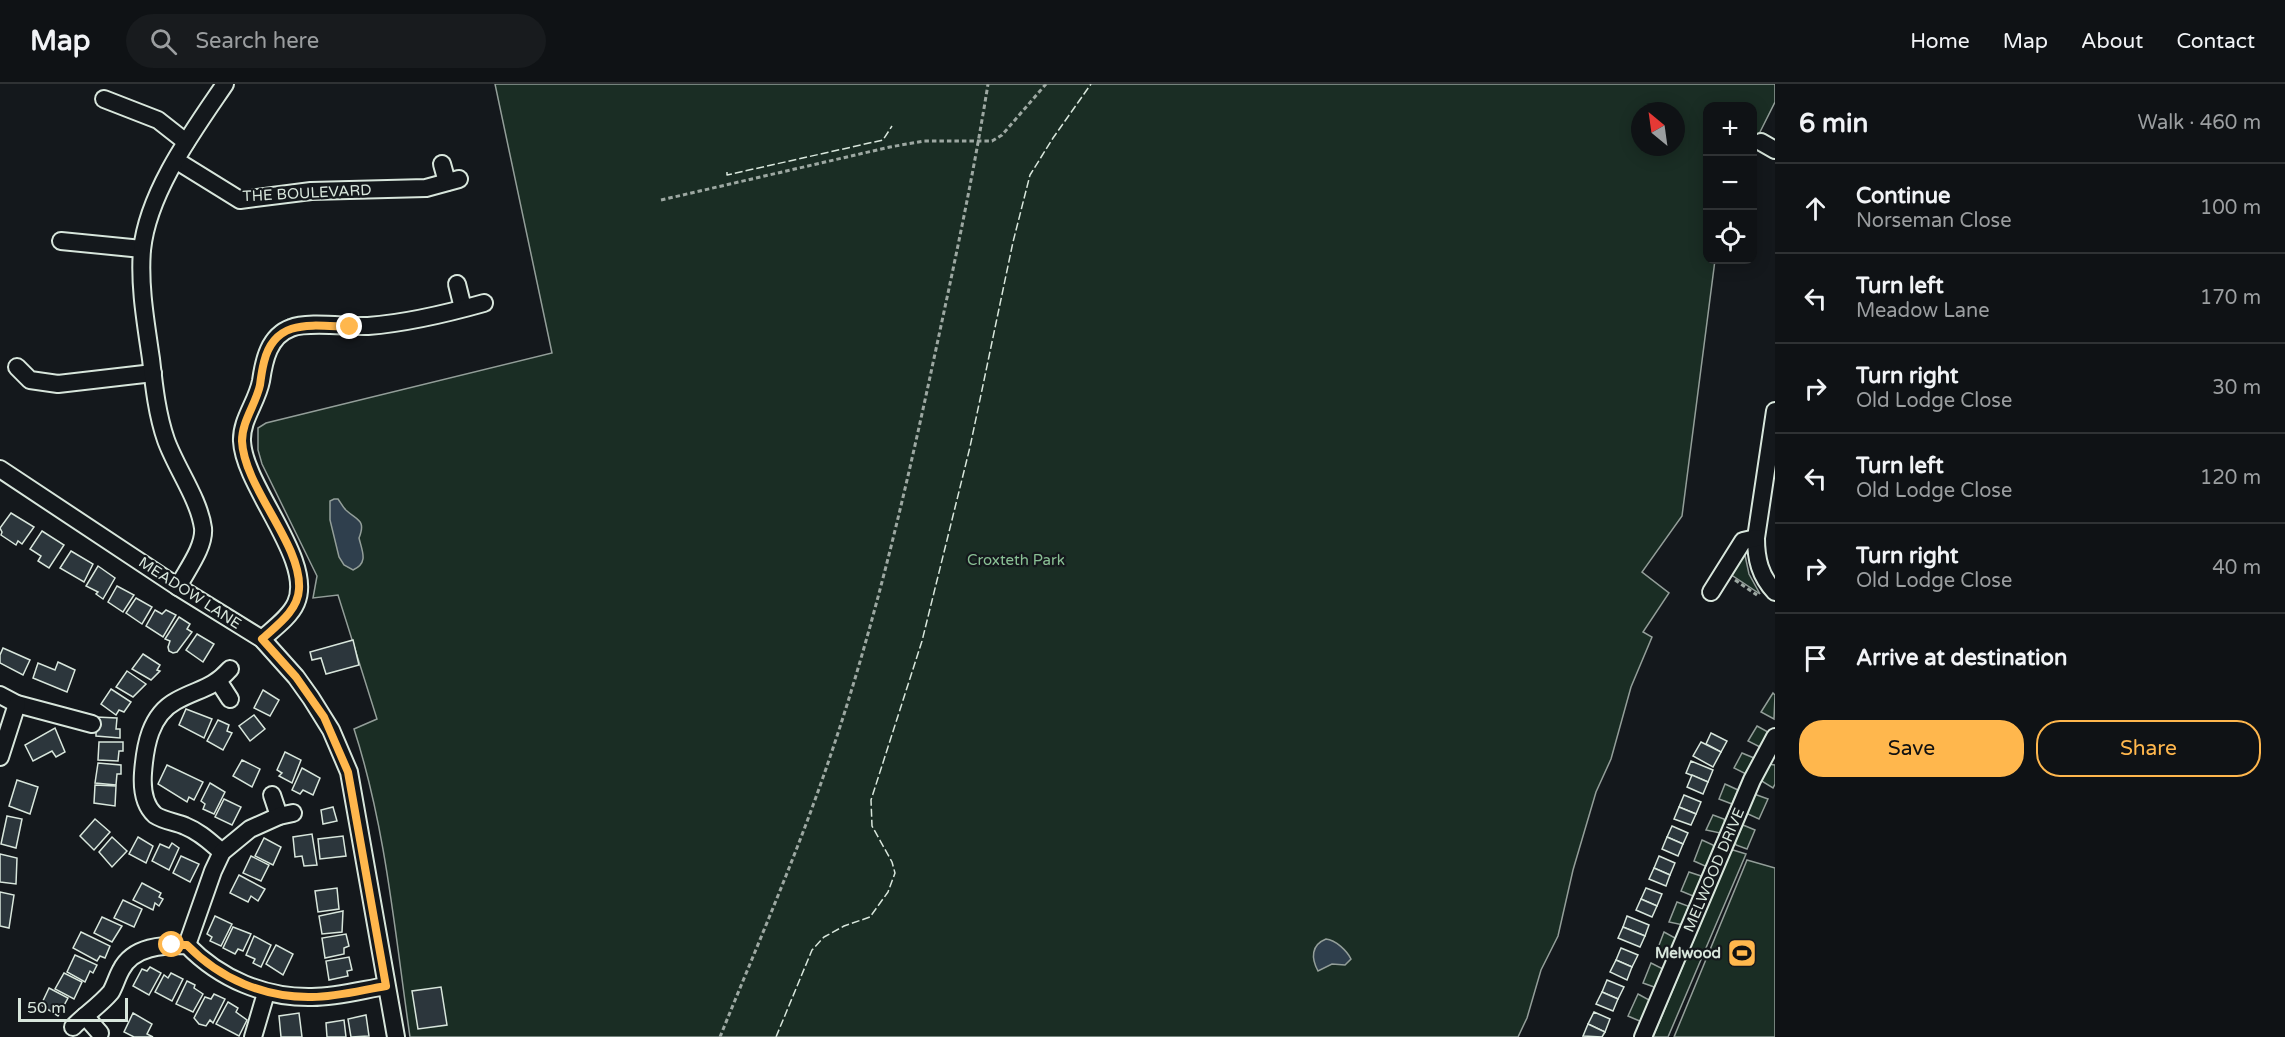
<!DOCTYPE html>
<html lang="en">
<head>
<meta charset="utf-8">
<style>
	body { margin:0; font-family:"Varela Round",sans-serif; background:#181b1e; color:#f1f3f6 }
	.controls { position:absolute; right:18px; top:18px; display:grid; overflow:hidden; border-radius:12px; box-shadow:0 3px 15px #0003 }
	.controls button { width:54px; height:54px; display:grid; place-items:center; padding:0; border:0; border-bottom:2px solid #2f3234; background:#0f1215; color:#f1f3f6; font:30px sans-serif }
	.compass { position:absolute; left:1631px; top:18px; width:54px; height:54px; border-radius:50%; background:#0f1215; box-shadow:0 3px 15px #0003; rotate:331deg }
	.scale { position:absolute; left:18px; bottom:15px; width:110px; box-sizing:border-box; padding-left:6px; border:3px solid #d8e6dc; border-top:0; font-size:16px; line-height:21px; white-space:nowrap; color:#d8e6dc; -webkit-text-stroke:4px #14181c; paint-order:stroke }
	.stop { position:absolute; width:18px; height:18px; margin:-14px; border:4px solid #ffb74d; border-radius:50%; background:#fff }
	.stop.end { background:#ffb74d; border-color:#fff; box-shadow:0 2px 6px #0008 }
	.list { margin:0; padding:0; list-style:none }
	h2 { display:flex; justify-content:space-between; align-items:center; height:78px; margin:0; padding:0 24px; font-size:26px }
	h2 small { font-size:20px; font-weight:400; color:#9b9ea0 }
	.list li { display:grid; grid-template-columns:39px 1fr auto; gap:18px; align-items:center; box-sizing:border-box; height:90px; padding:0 24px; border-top:2px solid #2f3234 }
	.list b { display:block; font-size:22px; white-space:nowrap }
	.list p { margin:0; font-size:20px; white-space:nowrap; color:#9b9ea0 }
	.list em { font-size:20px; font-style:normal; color:#9b9ea0 }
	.actions { display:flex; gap:12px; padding:18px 24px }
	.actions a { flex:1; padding:14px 0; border:2px solid #ffb74d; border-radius:24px; text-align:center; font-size:21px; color:#ffb74d }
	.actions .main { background:#ffb74d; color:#111 }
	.icon { flex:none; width:33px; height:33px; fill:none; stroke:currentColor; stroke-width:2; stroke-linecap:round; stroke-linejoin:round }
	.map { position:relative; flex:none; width:1775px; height:953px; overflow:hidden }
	header { display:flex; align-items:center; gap:36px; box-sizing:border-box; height:84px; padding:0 30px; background:#0f1215; border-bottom:2px solid #2f3234 }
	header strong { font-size:28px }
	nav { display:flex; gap:33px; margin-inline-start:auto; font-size:21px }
	.search { width:420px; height:54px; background:#181b1e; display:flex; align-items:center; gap:15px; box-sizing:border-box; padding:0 21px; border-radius:33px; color:#9b9ea0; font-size:22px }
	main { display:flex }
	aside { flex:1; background:#0f1215 }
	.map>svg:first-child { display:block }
	.green { fill:#1a2d24; stroke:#939e99; stroke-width:1.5; fill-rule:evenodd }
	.water { fill:#2f3f4d; stroke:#939e99; stroke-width:1.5 }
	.building { fill:#2c363c; stroke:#d8e6dc; stroke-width:1.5 }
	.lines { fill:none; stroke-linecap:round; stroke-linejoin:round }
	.minor-casing { stroke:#d8e6dc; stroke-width:20 }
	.path { stroke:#9da8a2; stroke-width:3; stroke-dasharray:4.5 3; stroke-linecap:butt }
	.minor { stroke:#14181c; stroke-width:16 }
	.fence { stroke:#d8e6dc; stroke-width:1.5; stroke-dasharray:8 3; stroke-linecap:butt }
	.route { stroke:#ffb74d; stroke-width:8 }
	.labels { text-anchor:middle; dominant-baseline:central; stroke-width:4.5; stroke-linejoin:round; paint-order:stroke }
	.street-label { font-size:15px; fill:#d8e6dc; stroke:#14181c }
	.park-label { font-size:15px; fill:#8ac095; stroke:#14181c }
	.poi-label { font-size:15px; font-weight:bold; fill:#d8e6dc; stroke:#14181c; text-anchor:end }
</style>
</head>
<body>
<header>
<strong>Map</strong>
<div class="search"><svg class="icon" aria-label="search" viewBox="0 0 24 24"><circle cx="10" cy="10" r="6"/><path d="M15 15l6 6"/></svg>Search here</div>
<nav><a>Home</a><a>Map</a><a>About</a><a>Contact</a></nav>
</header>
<main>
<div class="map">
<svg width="1775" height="953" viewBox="0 0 1775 953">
	<rect width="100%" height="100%" fill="#14181c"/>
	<g class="green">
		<path d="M 495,0 L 1775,0 L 1775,18 L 1753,62 L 1752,22 L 1708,22 L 1708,176 L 1715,176 L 1682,432 L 1642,488 L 1669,509 L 1643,548 L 1652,553 L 1631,603 L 1611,675 L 1596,708 L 1573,786 L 1558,852 L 1541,886 L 1527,934 L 1518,953 L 410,953 C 395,850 386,744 354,645 L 377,635 L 338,511 L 313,514 L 317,492 L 262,380 L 258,366 L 258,344 L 266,339 L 552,269 ZM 1640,27 L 1676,27 L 1676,63 L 1640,63 Z"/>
		<path d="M 1743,462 L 1749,490 L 1760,510 L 1727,488 Z"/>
		<path d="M 1773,609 L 1775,611 L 1774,635 L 1761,628 Z"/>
		<path d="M 1757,642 L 1768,648 L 1760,663 L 1748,657 Z"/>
		<path d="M 1742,669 L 1754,674 L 1746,690 L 1734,684 Z"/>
		<path d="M 1768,680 L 1775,681 L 1775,700 L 1773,704 L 1760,696 Z"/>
		<path d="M 1725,700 L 1738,706 L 1732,720 L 1719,715 Z"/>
		<path d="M 1754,710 L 1768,715 L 1759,735 L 1748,730 L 1747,727 Z"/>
		<path d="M 1713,731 L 1724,735 L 1725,739 L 1720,749 L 1706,746 Z"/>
		<path d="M 1743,741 L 1755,746 L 1747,765 L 1736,761 L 1735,758 Z"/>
		<path d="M 1702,756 L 1713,761 L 1714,764 L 1707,781 L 1705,782 L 1694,777 Z"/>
		<path d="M 1733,766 L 1746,770 L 1668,953 L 1653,953 L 1731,767 Z"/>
		<path d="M 1747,776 L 1775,784 L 1775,953 L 1674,953 Z"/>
		<path d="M 1689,788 L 1701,792 L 1703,794 L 1696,811 L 1693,812 L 1681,807 Z"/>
		<path d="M 1677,818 L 1688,822 L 1690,825 L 1683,841 L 1669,838 Z"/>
		<path d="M 1664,848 L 1677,855 L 1670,873 L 1656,869 Z"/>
		<path d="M 1651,879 L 1665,886 L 1657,904 L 1643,899 Z"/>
		<path d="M 1638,910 L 1651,917 L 1642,938 L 1628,932 Z"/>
	</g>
	<g class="water">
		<path d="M 334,415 L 338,415 C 341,419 343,424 347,427 C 358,437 366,436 359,454 C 362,467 369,479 353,486 L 344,481 L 339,473 L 330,436 L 330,417 Z"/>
		<path d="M 1326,855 C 1336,856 1347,867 1351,875 L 1345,881 L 1332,880 L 1318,887 C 1311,874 1311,861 1326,855 Z"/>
	</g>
	<g class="building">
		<path d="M 11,429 L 34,443 L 22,460 L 18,457 L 16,461 L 1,451 L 2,448 L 0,444 Z"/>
		<path d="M 42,447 L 64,461 L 49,484 L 38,477 L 41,472 L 30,465 Z"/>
		<path d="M 71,467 L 93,480 L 84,498 L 60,484 Z"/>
		<path d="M 98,482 L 115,494 L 103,515 L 96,510 L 98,508 L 86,502 Z"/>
		<path d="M 117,502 L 134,511 L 123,528 L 108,518 Z"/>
		<path d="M 136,514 L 152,523 L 142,540 L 126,529 Z"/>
		<path d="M 155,526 L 162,530 L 166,526 L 176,531 L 163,553 L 146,542 Z"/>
		<path d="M 179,533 L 190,540 L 187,545 L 192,548 L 177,568 L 173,569 L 169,567 L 168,563 L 170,557 L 165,555 Z"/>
		<path d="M 197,550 L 214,560 L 203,578 L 186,566 Z"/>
		<path d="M 353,556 L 359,581 L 326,590 L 321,574 L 312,576 L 310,568 Z"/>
		<path d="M 3,564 L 30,576 L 23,591 L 0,579 L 0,571 Z"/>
		<path d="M 143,570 L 160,581 L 157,586 L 160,587 L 151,596 L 132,585 Z"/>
		<path d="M 58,578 L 75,586 L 67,608 L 33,594 L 38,579 L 55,586 Z"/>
		<path d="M 127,587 L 146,600 L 133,613 L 116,603 Z"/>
		<path d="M 111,605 L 131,618 L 124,628 L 119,626 L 116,631 L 101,620 Z"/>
		<path d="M 263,606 L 279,616 L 270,632 L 254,624 Z"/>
		<path d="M 186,625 L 212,635 L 204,654 L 179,641 Z"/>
		<path d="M 254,631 L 265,645 L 250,657 L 239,642 Z"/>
		<path d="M 96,633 L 117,634 L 116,645 L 120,645 L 120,654 L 96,652 Z"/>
		<path d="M 218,636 L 229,641 L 227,647 L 232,649 L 223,666 L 207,657 Z"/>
		<path d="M 55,644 L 65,668 L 56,673 L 52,667 L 33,677 L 25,661 Z"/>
		<path d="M 1711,649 L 1727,657 L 1721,668 L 1706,660 Z"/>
		<path d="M 99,658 L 123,658 L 123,667 L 119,667 L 118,677 L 98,676 Z"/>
		<path d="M 1701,658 L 1721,668 L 1713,683 L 1693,672 Z"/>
		<path d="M 285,668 L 301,676 L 292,699 L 279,692 L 282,689 L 277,686 Z"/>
		<path d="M 242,676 L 260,685 L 252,703 L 233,692 Z"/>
		<path d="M 1691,677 L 1713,686 L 1708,698 L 1686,689 Z"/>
		<path d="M 98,679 L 121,681 L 121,690 L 117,690 L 116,701 L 95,699 Z"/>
		<path d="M 167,681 L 203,698 L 194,716 L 189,713 L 187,718 L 158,700 Z"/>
		<path d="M 302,684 L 320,694 L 313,711 L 303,706 L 300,710 L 292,706 Z"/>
		<path d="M 1692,691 L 1708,698 L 1703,710 L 1687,703 Z"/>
		<path d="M 17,696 L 38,703 L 30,730 L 9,722 Z"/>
		<path d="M 210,699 L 225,708 L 214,730 L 203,725 L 205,720 L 201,717 Z"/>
		<path d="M 95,701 L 116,702 L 115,722 L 94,719 Z"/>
		<path d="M 1684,711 L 1701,718 L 1696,730 L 1679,723 Z"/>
		<path d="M 224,715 L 241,723 L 232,741 L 215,733 Z"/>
		<path d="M 333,723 L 337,737 L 323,740 L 321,726 Z"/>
		<path d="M 1679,723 L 1696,730 L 1691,741 L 1674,735 Z"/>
		<path d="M 7,732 L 22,735 L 16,764 L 1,760 Z"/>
		<path d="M 95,735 L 110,748 L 94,766 L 80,752 Z"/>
		<path d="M 1672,742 L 1688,749 L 1683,760 L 1667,753 Z"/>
		<path d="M 312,750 L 317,781 L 304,782 L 302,772 L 295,773 L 293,753 Z"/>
		<path d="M 343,752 L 346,772 L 320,775 L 318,755 Z"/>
		<path d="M 112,753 L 127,767 L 112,783 L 99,768 Z"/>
		<path d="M 138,753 L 153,762 L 146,779 L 129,770 Z"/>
		<path d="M 1667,753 L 1683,760 L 1678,772 L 1662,765 Z"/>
		<path d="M 264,754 L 281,763 L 273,781 L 255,772 Z"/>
		<path d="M 172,759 L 179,764 L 169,786 L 152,777 L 160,760 L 169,764 Z"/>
		<path d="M 0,770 L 17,774 L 16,800 L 0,798 Z"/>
		<path d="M 181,772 L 199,780 L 190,798 L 173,789 Z"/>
		<path d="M 251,772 L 269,781 L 261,797 L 243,789 Z"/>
		<path d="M 1659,772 L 1675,779 L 1670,791 L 1654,784 Z"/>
		<path d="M 1654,784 L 1670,791 L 1666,802 L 1649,795 Z"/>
		<path d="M 239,791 L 265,805 L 258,817 L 251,812 L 248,818 L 230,809 Z"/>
		<path d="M 142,799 L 161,809 L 159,813 L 163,815 L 159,822 L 155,819 L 153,826 L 133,816 Z"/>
		<path d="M 337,804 L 339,825 L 318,828 L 315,807 Z"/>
		<path d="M 1646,804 L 1662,810 L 1657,822 L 1641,815 Z"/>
		<path d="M 0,808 L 14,811 L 9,844 L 0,842 Z"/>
		<path d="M 1641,815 L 1657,822 L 1652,833 L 1636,826 Z"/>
		<path d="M 123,816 L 142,825 L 134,843 L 114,834 Z"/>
		<path d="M 343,827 L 342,848 L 322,850 L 319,832 Z"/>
		<path d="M 215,832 L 232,840 L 221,862 L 210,857 L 212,853 L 207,850 Z"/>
		<path d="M 1627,832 L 1649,841 L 1645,852 L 1623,843 Z"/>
		<path d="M 102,833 L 122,842 L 112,858 L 94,849 Z"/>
		<path d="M 233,843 L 251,850 L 243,867 L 238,865 L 235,870 L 223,864 Z"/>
		<path d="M 1623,843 L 1645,852 L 1640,863 L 1618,854 Z"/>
		<path d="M 81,848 L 110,862 L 105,874 L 100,872 L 97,877 L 73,864 Z"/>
		<path d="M 346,850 L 349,862 L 344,864 L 344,870 L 325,874 L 322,854 Z"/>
		<path d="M 254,852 L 271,861 L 261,883 L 253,879 L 255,875 L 246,871 Z"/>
		<path d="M 276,861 L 293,870 L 283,891 L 266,880 Z"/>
		<path d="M 1621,864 L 1638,871 L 1632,883 L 1616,876 Z"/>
		<path d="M 75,871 L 97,881 L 93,889 L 90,887 L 85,898 L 67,888 Z"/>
		<path d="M 349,873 L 352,886 L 347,887 L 348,892 L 329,896 L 326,877 Z"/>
		<path d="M 1616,876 L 1632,883 L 1627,896 L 1610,888 Z"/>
		<path d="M 150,883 L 161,889 L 149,911 L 133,902 L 142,885 L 147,887 Z"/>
		<path d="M 64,889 L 82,898 L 74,915 L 55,905 Z"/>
		<path d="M 171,889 L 183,895 L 172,917 L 155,908 L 164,891 L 168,894 Z"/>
		<path d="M 1607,896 L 1624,903 L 1618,915 L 1602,908 Z"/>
		<path d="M 187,897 L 195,901 L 194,904 L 203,910 L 193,928 L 176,920 Z"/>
		<path d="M 441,903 L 447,941 L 418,945 L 412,907 Z"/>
		<path d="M 49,904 L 68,914 L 58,932 L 41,921 Z"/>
		<path d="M 1602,908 L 1618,915 L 1613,927 L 1596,920 Z"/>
		<path d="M 214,910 L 225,915 L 213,939 L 210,936 L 206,942 L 199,940 L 194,934 L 205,913 L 211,915 Z"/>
		<path d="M 228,918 L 238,924 L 236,928 L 247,936 L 239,952 L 216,940 Z"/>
		<path d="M 1594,928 L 1610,935 L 1605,948 L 1588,940 Z"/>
		<path d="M 133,929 L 152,940 L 147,950 L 153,953 L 134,953 L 124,948 Z"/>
		<path d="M 299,929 L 302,953 L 281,953 L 279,932 Z"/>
		<path d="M 366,931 L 369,952 L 351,953 L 348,935 Z"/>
		<path d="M 344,936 L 346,953 L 327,953 L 326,939 Z"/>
		<path d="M 1588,940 L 1605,948 L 1602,953 L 1583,952 Z"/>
	</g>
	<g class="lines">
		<g class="minor-casing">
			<g id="minor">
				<path d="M 104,15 L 158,36 L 186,58"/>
				<path d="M 1761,58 L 1775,66"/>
				<path d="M 177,77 L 240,116 L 311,107 L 426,104 L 459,95"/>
				<path d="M 442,80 L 447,98"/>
				<path d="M 61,157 L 142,165"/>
				<path d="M 457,200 L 463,224"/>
				<path d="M 17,283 L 30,296 L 58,300 L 153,289"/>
				<path d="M 1775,327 L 1756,454 C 1756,475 1760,492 1775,508"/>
				<path d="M 0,385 L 178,503 L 262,555 L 296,593 L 311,614 L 331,646 L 349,688 L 396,953"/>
				<path d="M 178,503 C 186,487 205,463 203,444 C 199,415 176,384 166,356 C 157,330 154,302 151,275 C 146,240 139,202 142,166 C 148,108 193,47 225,0"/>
				<path d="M 1711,508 L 1743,457 L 1756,454"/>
				<path d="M 262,555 C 273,545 290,533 296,519 C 315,477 244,403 242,357 C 241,336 257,318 261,297 C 264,276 269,252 291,244 C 307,237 348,243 368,242 C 408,239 445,230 484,219"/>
				<path d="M 219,598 L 230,615"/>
				<path d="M 0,611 L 17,620 L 92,640"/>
				<path d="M 0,673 L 17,620"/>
				<path d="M 272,711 L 279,732"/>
				<path d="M 222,768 C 210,758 200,748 185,742 C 176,738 164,737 155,731 C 143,720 142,703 143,689 C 145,662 150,631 176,617 C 199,604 211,606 230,585"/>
				<path d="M 187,861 L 213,787 L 222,768 L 250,745 L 279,732 L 293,729"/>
				<path d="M 85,932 L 100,949"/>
				<path d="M 73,943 C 85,931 100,921 111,908 C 115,901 117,893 121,886 C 133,862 163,861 187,861 C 220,895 265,914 312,913 C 337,913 362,906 386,902"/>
				<path d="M 253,953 L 266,909"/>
				<path d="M 1643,953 L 1752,696 L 1775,653"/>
			</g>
		</g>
		<g class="path">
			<path d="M 661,116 L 890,63 L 924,57 L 992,57 L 1002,51 L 1046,0"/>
			<path d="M 1735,496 L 1757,511"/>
			<path d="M 720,953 C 758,859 799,766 831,670 C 874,543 905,410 933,279 C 953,186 973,94 988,0"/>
		</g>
		<use href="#minor" class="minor"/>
		<g class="fence">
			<path d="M 727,88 L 727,91 L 883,56 L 892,42"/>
			<path d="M 776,953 L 812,866 L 824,853 L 844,842 L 870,833 L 888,808 L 895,789 L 892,778 L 872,742 L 871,716 L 922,557 L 970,363 L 1013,158 L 1030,91 L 1053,54 L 1091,0"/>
		</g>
	</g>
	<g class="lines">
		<path class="route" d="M 172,861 L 187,861 C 220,895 265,914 312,913 C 337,913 362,906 386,902 L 348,688 L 324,633 L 296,593 L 262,555 C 276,542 298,527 299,505 C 302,460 244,404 242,357 C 242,337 256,320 260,301 C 261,293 262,286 264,278 C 275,233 314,242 350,243"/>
	</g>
	<defs>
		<g id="stadium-square" transform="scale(1.5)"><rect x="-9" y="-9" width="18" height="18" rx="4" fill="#ffb74d" stroke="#14181c"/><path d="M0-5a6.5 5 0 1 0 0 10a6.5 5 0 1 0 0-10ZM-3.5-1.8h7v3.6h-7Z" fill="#111"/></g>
	</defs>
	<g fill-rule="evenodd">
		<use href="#stadium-square" x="1742" y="869"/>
	</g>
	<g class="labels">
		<g class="street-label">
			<text transform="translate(307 109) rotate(-3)">THE BOULEVARD</text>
			<text transform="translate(190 509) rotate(33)">MEADOW LANE</text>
			<text transform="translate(1714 786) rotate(-67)">MELWOOD DRIVE</text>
		</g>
		<g class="park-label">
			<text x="1016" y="476">Croxteth Park</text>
		</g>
		<g class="poi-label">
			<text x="1721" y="869">Melwood</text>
		</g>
	</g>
</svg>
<div class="controls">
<button>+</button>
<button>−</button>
<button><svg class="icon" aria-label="locate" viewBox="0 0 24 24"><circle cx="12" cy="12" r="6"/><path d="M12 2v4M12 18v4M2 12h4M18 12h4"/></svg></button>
</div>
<svg class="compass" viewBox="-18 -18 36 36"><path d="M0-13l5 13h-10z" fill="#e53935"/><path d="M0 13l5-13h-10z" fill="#9b9ea0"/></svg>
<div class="scale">50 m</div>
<div class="stop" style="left:172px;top:861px"></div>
<div class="stop end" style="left:350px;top:243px"></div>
</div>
<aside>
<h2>6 min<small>Walk · 460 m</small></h2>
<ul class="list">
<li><svg class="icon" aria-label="ahead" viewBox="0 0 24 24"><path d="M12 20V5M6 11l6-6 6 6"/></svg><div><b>Continue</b><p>Norseman Close</p></div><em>100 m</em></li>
<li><svg class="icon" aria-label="left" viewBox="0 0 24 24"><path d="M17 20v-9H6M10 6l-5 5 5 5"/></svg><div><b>Turn left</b><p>Meadow Lane</p></div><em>170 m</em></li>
<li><svg class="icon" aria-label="right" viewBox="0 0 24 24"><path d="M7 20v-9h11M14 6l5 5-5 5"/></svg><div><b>Turn right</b><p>Old Lodge Close</p></div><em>30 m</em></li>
<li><svg class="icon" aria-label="left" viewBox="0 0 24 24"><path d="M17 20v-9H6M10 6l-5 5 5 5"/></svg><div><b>Turn left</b><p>Old Lodge Close</p></div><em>120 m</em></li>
<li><svg class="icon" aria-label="right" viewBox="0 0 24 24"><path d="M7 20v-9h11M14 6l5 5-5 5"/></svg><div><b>Turn right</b><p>Old Lodge Close</p></div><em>40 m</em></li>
<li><svg class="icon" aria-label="arrive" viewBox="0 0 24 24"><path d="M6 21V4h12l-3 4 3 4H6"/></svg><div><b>Arrive at destination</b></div></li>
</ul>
<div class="actions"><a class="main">Save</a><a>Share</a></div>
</aside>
</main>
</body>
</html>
